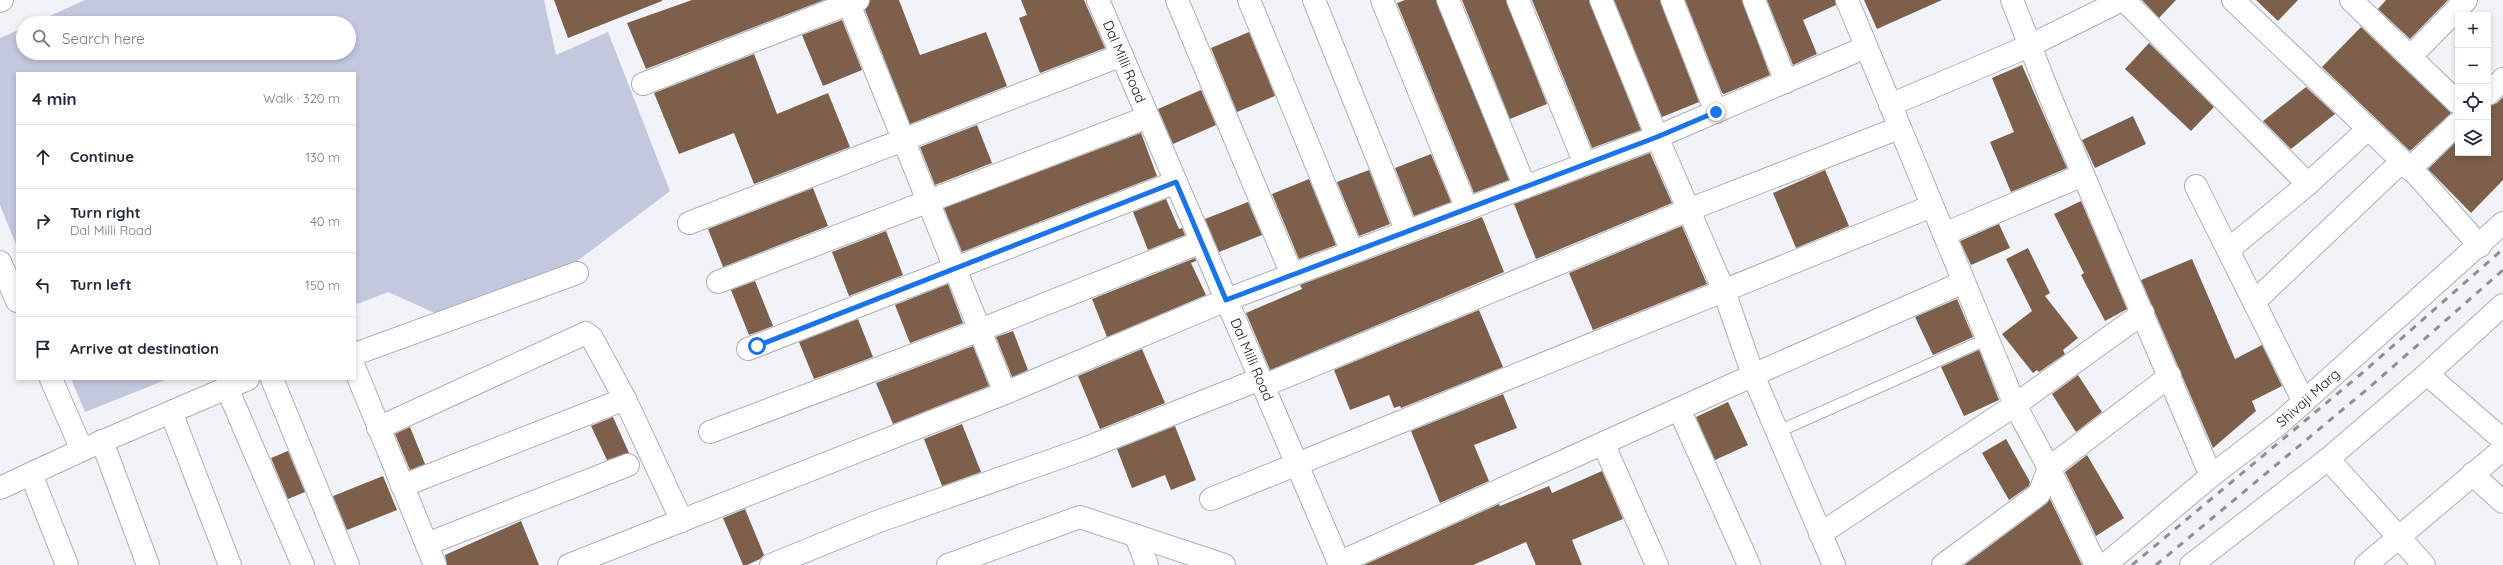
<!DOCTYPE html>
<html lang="en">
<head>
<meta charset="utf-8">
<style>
	body { margin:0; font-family:Quicksand,sans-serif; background:#f6f6f7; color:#1f2937 }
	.controls { position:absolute; right:12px; top:12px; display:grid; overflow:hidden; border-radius:0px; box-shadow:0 2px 6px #0003 }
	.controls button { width:36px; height:36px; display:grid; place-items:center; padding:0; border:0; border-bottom:1px solid #e0e1e3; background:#fff; color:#1f2937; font:20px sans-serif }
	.stop { position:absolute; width:12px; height:12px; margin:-9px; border:3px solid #1a73e8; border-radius:50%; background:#fff }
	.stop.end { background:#1a73e8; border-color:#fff; box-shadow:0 1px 4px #0008 }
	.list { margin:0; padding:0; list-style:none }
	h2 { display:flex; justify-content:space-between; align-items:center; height:52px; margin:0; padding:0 16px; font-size:17px }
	h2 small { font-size:13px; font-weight:400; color:#747a83 }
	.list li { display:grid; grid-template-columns:26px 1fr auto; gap:12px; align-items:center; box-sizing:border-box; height:64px; padding:0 16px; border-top:1px solid #e0e1e3 }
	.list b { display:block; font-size:15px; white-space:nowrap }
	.list p { margin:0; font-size:13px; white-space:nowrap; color:#747a83 }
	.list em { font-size:13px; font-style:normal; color:#747a83 }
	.icon { flex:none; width:22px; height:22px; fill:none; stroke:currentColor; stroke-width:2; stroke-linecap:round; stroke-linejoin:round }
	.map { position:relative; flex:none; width:2503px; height:565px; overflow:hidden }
	.search { position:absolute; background:#fff; box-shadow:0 2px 6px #0003; left:16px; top:16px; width:340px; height:44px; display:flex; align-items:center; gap:10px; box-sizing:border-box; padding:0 14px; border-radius:22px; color:#747a83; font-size:15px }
	.panel { position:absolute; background:#fff; box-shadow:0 2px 6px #0003; left:16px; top:72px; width:340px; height:308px; border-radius:0px }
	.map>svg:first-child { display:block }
	.green { fill:#c4c8df }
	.building { fill:#7c604b }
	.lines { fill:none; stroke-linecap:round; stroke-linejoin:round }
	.service-casing { stroke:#aeafb4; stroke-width:13 }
	.minor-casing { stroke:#aeafb4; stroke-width:24 }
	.tertiary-casing { stroke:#aeafb4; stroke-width:24 }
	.secondary-casing { stroke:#aeafb4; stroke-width:24 }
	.service { stroke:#fff; stroke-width:11 }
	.minor { stroke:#fff; stroke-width:22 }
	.tertiary { stroke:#fff; stroke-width:22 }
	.secondary { stroke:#fff; stroke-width:22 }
	.rail { stroke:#8e8f93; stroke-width:3; stroke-dasharray:7 7; stroke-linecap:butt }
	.route { stroke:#1a73e8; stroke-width:5 }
	.labels { text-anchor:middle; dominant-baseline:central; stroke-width:4; stroke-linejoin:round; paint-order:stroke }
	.street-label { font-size:14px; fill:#18181a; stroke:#f2f3f8 }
</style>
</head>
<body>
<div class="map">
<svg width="2503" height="565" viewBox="0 0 2503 565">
	<rect width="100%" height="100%" fill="#f2f3f8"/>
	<g class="green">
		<path d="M 85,0 L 544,0 L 556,55 L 608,32 L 670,191 L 576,262 L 437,314 L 388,292 L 355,305 L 355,73 L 17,73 L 17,247 L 0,205 L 0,38 L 23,28 L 23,53 L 349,53 L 349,23 L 34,23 Z"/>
		<path d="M 71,379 L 168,379 L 85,412 Z"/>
	</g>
	<g class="building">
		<path d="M 554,0 L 662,0 L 662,1 L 568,38 Z"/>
		<path d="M 692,0 L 824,0 L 646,69 L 627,23 Z"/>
		<path d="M 870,0 L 899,0 L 920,55 L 986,32 L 1007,86 L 910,124 L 865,10 Z"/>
		<path d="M 1021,0 L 1084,0 L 1105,48 L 1040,73 L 1019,18 L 1027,15 Z"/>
		<path d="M 1405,0 L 1436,0 L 1509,180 L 1474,193 L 1397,3 Z"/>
		<path d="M 1462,0 L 1506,0 L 1547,104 L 1510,119 Z"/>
		<path d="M 1532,0 L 1589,0 L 1641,130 L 1592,148 Z"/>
		<path d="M 1614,0 L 1660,0 L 1699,102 L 1662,117 Z"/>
		<path d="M 1685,0 L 1742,0 L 1770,75 L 1724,94 L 1722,93 Z"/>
		<path d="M 1767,0 L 1835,0 L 1836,5 L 1803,20 L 1817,54 L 1793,65 Z"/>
		<path d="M 1864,0 L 1942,0 L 1877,29 Z"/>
		<path d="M 2142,0 L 2176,0 L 2159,18 Z"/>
		<path d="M 2256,0 L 2298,0 L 2278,21 Z"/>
		<path d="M 2386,0 L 2448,0 L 2410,39 L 2378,9 Z"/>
		<path d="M 842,20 L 862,70 L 823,86 L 802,35 Z"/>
		<path d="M 2361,27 L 2451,113 L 2410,151 L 2322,67 Z"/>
		<path d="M 1249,32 L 1275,96 L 1237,112 L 1211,48 Z"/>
		<path d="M 2149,43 L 2214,107 L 2191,131 L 2125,69 Z"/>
		<path d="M 754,54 L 777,114 L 828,93 L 850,147 L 754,184 L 734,133 L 679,154 L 654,93 Z"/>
		<path d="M 2022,65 L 2067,168 L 2011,192 L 1990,142 L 2014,132 L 1992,78 Z"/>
		<path d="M 2306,87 L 2335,114 L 2291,149 L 2263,121 Z"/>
		<path d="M 1201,90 L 1216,125 L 1173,144 L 1158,109 Z"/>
		<path d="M 2503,97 L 2503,180 L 2471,213 L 2428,169 L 2458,140 L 2458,153 L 2488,153 L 2488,106 L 2497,103 Z"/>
		<path d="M 2133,116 L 2146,144 L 2095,168 L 2082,140 Z"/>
		<path d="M 977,125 L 992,163 L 935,185 L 920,147 Z"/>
		<path d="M 1141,133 L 1157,176 L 962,252 L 944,208 Z"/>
		<path d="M 1650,153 L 1672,203 L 1536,259 L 1514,204 Z"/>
		<path d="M 1431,154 L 1451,202 L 1414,216 L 1395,168 Z"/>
		<path d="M 1369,170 L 1390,224 L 1359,236 L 1337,182 Z"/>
		<path d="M 1825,170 L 1849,226 L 1796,248 L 1773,193 Z"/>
		<path d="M 1309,179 L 1336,245 L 1299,259 L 1272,194 Z"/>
		<path d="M 813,188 L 828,226 L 723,267 L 708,229 Z"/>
		<path d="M 1166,199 L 1179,229 L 1182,228 L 1185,235 L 1148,250 L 1133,212 Z"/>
		<path d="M 2081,201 L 2127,309 L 2105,321 L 2081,275 L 2084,273 L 2054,214 Z"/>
		<path d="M 1248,202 L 1262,235 L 1219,252 L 1205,219 Z"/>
		<path d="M 1482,217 L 1504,272 L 1270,370 L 1246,313 L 1302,289 L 1300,285 Z"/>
		<path d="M 1999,224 L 2010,248 L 1971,265 L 1960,241 Z"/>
		<path d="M 1682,226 L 1707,284 L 1593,330 L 1569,273 Z"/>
		<path d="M 886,231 L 903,275 L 849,296 L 832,252 Z"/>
		<path d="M 2028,248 L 2050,293 L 2045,296 L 2078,338 L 2063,350 L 2065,354 L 2039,372 L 2037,370 L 2033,373 L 2002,334 L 2032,311 L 2006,259 Z"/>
		<path d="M 1195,258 L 1196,261 L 1191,263 L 1206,295 L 1107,337 L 1092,299 Z"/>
		<path d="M 2192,259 L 2235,359 L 2262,345 L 2282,386 L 2252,401 L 2256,411 L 2213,448 L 2141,280 Z"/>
		<path d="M 755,281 L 773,326 L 749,335 L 731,290 Z"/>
		<path d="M 948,284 L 963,323 L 910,343 L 895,305 Z"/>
		<path d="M 1957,299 L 1973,337 L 1933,355 L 1915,317 Z"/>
		<path d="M 1479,310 L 1503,367 L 1401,408 L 1400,406 L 1394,408 L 1389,395 L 1350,410 L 1334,370 Z"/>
		<path d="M 858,319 L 873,357 L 814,379 L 799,342 Z"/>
		<path d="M 1013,331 L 1028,370 L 1012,377 L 996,337 Z"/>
		<path d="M 973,346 L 989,386 L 893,424 L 876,383 Z"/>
		<path d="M 1142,349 L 1165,403 L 1100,429 L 1078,376 Z"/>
		<path d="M 1979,350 L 1999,400 L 1964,416 L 1941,367 Z"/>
		<path d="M 2078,375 L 2102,412 L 2076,432 L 2052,394 Z"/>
		<path d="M 1503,394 L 1517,428 L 1474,445 L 1489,481 L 1440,503 L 1411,431 Z"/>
		<path d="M 1728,402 L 1748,445 L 1715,460 L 1696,417 Z"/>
		<path d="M 613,417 L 629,453 L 607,460 L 591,426 Z"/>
		<path d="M 962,424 L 981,472 L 942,486 L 924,439 Z"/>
		<path d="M 1175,426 L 1196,480 L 1171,490 L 1165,475 L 1132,488 L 1117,449 Z"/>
		<path d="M 410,427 L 425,464 L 410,470 L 395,434 Z"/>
		<path d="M 2006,439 L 2030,482 L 2029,486 L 2009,500 L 1982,453 Z"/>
		<path d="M 288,451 L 305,492 L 288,499 L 271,458 Z"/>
		<path d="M 2087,455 L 2124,518 L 2096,536 L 2065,472 Z"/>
		<path d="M 1602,471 L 1623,519 L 1572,540 L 1582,565 L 1536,565 L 1526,542 L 1473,565 L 1364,565 L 1499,504 L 1500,506 L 1549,486 L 1552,493 Z"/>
		<path d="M 383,476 L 397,510 L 347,530 L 333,496 Z"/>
		<path d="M 2050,499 L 2082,565 L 1964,565 L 2046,504 Z"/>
		<path d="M 745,509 L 764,555 L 760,559 L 747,565 L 743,565 L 723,518 Z"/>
		<path d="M 521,521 L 539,565 L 447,565 L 445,555 Z"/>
	</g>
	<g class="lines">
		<g class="service-casing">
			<path id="service" d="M 1777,432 L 1987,339"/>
		</g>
		<g class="minor-casing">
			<g id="minor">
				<path id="s1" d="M 1098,0 L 1340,565"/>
				<path d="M 1177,0 L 1292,275"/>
				<path d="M 1249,0 L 1352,252"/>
				<path d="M 1314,0 L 1407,232"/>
				<path d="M 1382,0 L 1467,209"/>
				<path d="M 1448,0 L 1525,187"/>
				<path d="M 1518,0 L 1585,164"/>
				<path d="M 1601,0 L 1657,137 L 1724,291 L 1753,375 L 1834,565"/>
				<path d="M 1672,0 L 1716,112"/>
				<path d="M 1754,0 L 1786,82"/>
				<path d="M 1847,0 L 2015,405 L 2049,468 L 2096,565"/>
				<path d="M 2012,0 L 2049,94 L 2211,476"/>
				<path d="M 2124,0 L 2308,184"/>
				<path d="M 2233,0 L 2417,175 L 2480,246"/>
				<path d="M 2351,0 L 2458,103"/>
				<path d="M 0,1 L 2,0"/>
				<path d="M 849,4 L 1005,393"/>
				<path d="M 2410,57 L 2466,0"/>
				<path d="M 643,84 L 858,0"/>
				<path d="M 2488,94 L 2503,79"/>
				<path d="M 1890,105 L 2029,46 L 2122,0"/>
				<path d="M 2410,169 L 2458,123"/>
				<path d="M 2196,186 L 2304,402"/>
				<path d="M 689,223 L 1122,55"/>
				<path d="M 1944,234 L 2083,175"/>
				<path d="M 2228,250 L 2308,184 L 2368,129"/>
				<path d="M 0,262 L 17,301"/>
				<path d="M 718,282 L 1148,117"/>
				<path d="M 2254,302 L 2402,161"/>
				<path d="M 748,349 L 1176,182"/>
				<path d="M 355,354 L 577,273"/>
				<path d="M 2427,374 L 2503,440"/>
				<path d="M 1753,375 L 1964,282"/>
				<path d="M 51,379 L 82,450"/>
				<path d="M 272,379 L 348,565"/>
				<path d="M 1263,386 L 1688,210 L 1899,128"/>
				<path d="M 227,388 L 303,565"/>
				<path d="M 1679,409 L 1749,565"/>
				<path d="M 171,412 L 230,565"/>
				<path d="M 378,428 L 586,333 L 592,338 L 625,399 L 682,521"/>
				<path d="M 710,432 L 980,330 L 1201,242"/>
				<path d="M 102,441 L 148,565"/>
				<path d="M 1603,443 L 1657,565"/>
				<path d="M 2328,459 L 2424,565"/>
				<path d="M 31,474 L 67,565"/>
				<path d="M 2472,474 L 2503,502"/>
				<path d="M 402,486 L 625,399"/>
				<path d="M 1211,499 L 1932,206"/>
				<path d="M 1820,534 L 2015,405 L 2143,313"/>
				<path d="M 1136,536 L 1147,565"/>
				<path d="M 427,544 L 628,465"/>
				<path d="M 1345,560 L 1745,379"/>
				<path d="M 569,565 L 1005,393 L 1226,300 L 1657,137 L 1866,47"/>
				<path d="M 771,565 L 879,521 L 1084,449 L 1260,379"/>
				<path d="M 948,565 L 1080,517 L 1224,565"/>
				<path d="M 1943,565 L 2039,494 L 2049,468 L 2170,376"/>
				<path d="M 2366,565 L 2503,449"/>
			</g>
		</g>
		<g class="tertiary-casing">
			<g id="tertiary">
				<path d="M 355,369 L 435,565"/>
				<path d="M 0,488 L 82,450 L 248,379"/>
			</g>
		</g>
		<g class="secondary-casing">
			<g id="secondary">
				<path id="s2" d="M 2105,565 L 2211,476 L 2280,423 L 2503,223"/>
				<path d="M 2191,565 L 2328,459 L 2427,374 L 2503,305"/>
			</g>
		</g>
		<use href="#service" class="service"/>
		<use href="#minor" class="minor"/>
		<use href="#tertiary" class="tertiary"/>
		<use href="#secondary" class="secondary"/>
		<g class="rail">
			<path d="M 2132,565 L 2361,374 L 2503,249"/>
			<path d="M 2156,565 L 2371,386 L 2503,270"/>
		</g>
	</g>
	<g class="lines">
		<path class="route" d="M 757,346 L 1176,182 L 1226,300 L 1657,137 L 1716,112"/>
	</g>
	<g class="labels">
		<g class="street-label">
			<text stroke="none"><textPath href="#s1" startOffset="67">Dal Milli Road</textPath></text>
			<text stroke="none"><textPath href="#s1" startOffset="391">Dal Milli Road</textPath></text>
			<text stroke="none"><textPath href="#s2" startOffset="263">Shivaji Marg</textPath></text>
		</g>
	</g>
</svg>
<div class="controls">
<button>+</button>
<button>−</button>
<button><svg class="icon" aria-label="locate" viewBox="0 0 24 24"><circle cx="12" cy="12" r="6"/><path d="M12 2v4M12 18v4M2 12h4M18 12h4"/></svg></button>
<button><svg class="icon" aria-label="layers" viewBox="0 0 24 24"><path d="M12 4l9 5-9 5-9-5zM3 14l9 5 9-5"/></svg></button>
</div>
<div class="stop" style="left:757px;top:346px"></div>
<div class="stop end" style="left:1716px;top:112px"></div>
<div class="search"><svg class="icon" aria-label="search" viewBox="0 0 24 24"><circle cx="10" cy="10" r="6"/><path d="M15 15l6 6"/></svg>Search here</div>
<section class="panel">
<h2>4 min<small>Walk · 320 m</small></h2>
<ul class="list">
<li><svg class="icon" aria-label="ahead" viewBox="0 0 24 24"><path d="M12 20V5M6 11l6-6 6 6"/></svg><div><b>Continue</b></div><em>130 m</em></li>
<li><svg class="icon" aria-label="right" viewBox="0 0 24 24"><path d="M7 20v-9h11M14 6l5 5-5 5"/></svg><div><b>Turn right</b><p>Dal Milli Road</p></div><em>40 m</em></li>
<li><svg class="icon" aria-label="left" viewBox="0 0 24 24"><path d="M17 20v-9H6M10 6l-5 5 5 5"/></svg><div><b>Turn left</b></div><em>150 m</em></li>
<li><svg class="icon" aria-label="arrive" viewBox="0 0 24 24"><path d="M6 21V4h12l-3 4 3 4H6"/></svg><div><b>Arrive at destination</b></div></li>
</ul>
</section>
</div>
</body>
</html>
